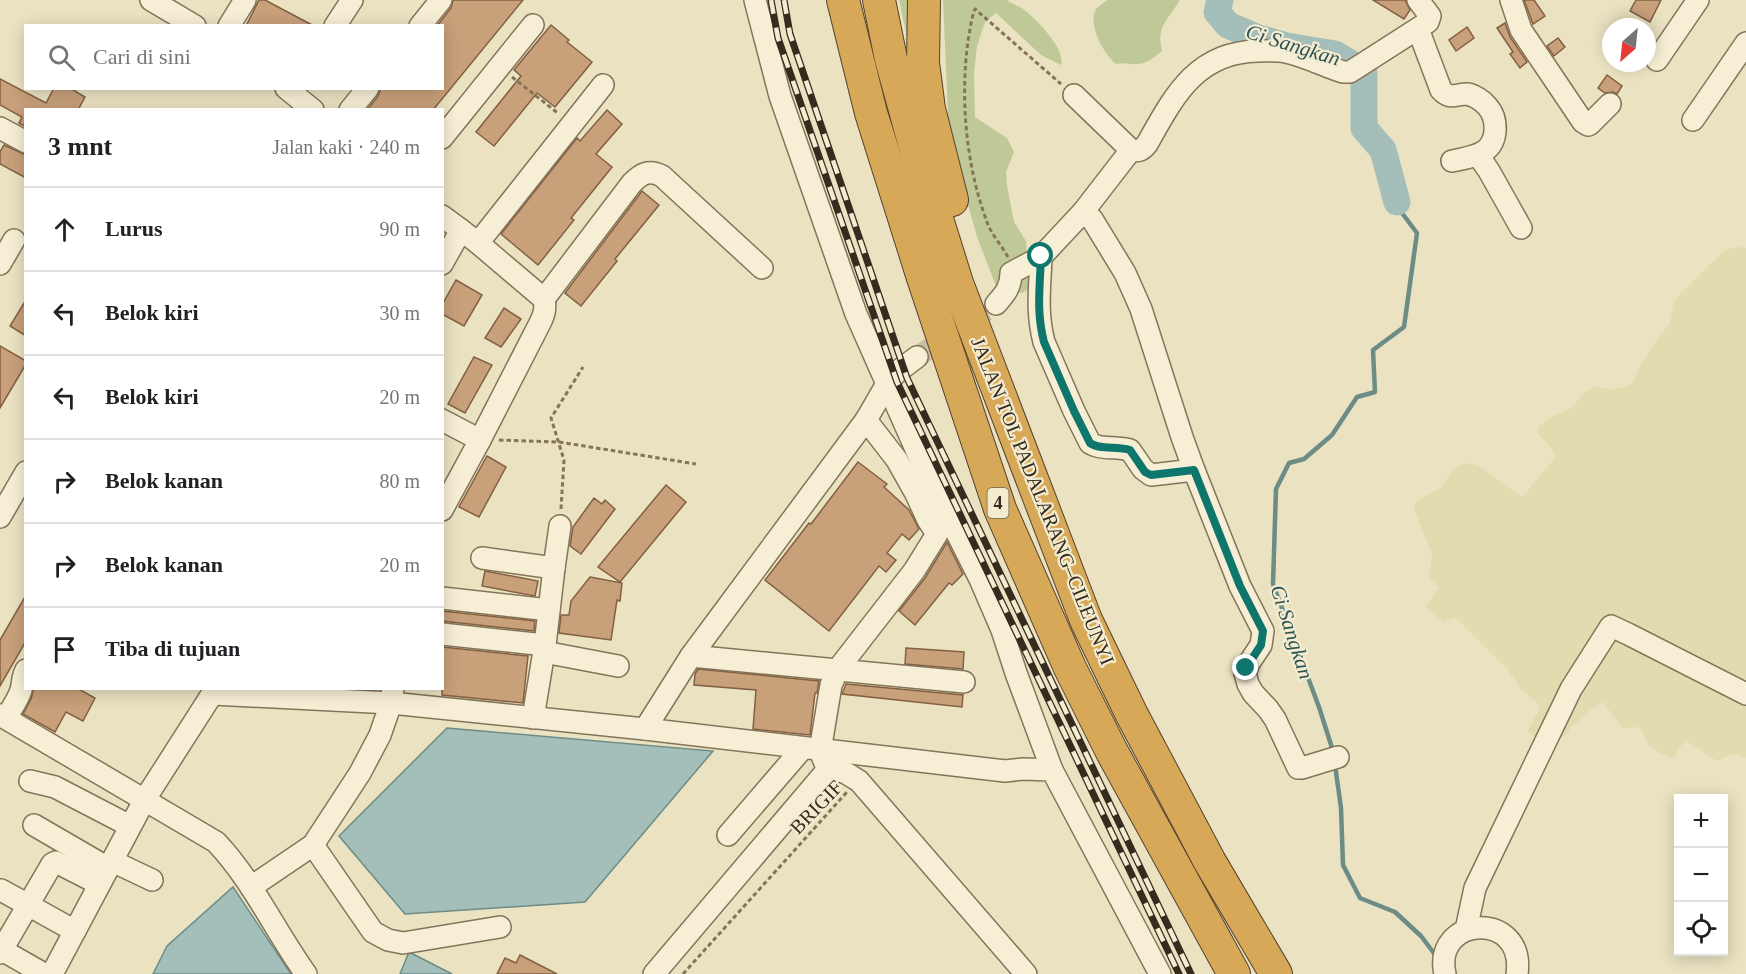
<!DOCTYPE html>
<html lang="id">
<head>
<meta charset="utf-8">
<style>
	body { margin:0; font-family:Georgia,serif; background:#f2f2f2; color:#202124 }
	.controls { position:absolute; right:18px; bottom:18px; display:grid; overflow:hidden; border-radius:0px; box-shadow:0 3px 15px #0003 }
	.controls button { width:54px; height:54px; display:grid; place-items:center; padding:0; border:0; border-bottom:2px solid #e0e0e0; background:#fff; color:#202124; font:30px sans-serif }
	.compass { position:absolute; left:1602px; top:18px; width:54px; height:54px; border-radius:50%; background:#fff; box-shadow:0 3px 15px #0003; rotate:207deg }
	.stop { position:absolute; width:18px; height:18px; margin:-14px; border:4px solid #0f766e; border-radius:50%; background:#fff }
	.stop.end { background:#0f766e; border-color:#fff; box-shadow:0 2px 6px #0008 }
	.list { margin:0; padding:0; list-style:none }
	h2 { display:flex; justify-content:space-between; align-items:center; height:78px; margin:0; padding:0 24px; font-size:26px }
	h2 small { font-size:20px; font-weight:400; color:#757577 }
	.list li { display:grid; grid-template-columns:39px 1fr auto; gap:18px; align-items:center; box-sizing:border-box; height:84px; padding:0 24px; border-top:2px solid #e0e0e0 }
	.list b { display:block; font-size:22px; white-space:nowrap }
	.list em { font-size:20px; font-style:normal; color:#757577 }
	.icon { flex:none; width:33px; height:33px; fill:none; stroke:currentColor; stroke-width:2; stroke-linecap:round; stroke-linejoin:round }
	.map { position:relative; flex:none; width:1746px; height:974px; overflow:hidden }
	.search { position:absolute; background:#fff; box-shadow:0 3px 15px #0003; left:24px; top:24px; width:420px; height:66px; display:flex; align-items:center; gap:15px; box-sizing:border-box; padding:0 21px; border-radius:0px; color:#757577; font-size:22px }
	.panel { position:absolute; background:#fff; box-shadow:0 3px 15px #0003; left:24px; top:108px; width:420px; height:582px; border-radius:0px }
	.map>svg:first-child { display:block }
	.farmland { fill:#e1dcb0 }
	.green { fill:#bfc997 }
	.water { fill:#a4beb9; stroke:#6c8c86; stroke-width:1.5 }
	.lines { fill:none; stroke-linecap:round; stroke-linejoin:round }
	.stream { stroke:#6c8c86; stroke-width:4.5 }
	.river { stroke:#a4beb9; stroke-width:27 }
	.building { fill:#c8a07a; stroke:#826041; stroke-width:1.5 }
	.minor-tunnel { stroke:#c7bda1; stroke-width:21; stroke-dasharray:21 10; stroke-linecap:butt }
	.minor-casing { stroke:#84745a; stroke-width:24 }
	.highway-casing { stroke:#52422e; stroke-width:34 }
	.path { stroke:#84745a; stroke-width:3; stroke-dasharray:4.5 3; stroke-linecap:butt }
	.minor { stroke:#f7efd5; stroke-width:21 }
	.highway { stroke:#d7a857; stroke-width:32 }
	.rail-casing { stroke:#352b1e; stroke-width:7 }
	.rail { stroke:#f3ecd1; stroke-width:4.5; stroke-dasharray:14; stroke-linecap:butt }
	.route { stroke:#0f766e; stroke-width:8 }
	.labels { text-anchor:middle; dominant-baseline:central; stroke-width:4.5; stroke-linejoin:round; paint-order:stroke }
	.shield { fill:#f3ecd1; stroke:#6e6554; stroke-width:1.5 }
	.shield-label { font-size:18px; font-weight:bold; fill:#352b1e }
	.street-label { font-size:20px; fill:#352b1e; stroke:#f3ecd1 }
	.water-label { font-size:21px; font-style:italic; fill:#2e5454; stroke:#f3ecd1 }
</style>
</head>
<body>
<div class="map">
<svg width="1746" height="974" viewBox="0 0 1746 974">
	<rect width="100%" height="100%" fill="#ebe2c2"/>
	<path class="farmland" d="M 1741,247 L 1746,248 L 1746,758 L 1737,755 L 1730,755 L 1717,761 L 1685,740 L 1673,759 L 1659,753 L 1648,744 L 1642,730 L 1636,727 L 1622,728 L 1603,702 L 1592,709 L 1570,728 L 1568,734 L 1546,745 L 1527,731 L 1540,709 L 1536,702 L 1520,688 L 1508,670 L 1455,617 L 1444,622 L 1425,607 L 1439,588 L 1429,577 L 1432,554 L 1415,512 L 1414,505 L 1418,500 L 1442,487 L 1453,469 L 1466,463 L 1478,465 L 1522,497 L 1555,458 L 1552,449 L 1537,433 L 1539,426 L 1552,417 L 1571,408 L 1585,392 L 1594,387 L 1614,389 L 1627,386 L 1633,382 L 1639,368 L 1659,336 L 1669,325 L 1676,298 L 1726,249 Z"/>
	<g class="green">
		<path d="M 899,0 L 916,0 L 911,55 Z"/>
		<path d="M 943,0 L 1008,0 L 1009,2 C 1013,4 1018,6 1022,8 C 1035,18 1066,48 1061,65 L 1041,55 L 996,13 L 985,22 L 977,46 L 974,74 L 975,117 L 1007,138 L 1014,152 L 1006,172 L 1007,186 L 1014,222 L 1026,241 L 1030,288 L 1022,293 L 996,286 L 977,237 L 949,135 Z"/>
		<path d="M 1107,0 L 1180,0 C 1168,20 1156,26 1162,51 C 1155,57 1147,63 1138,64 C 1130,65 1124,62 1116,64 C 1104,54 1087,25 1096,9 C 1098,6 1104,3 1107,0 Z"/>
	</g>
	<g class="water">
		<path d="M 447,728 L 713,751 L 585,902 L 405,914 L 339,836 Z"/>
		<path d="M 233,887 L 291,974 L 153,974 L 167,946 Z"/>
		<path d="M 409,952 L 452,974 L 400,974 Z"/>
	</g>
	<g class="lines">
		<g class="stream">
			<path d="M 1333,751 L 1319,707 L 1273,584 L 1276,489 L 1289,463 L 1304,459 L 1332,435 L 1357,397 L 1375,392 L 1373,350 L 1404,327 L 1417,233 L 1402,213 L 1397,202"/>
			<path d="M 1335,765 L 1341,808 L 1343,865 L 1360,898 L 1395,912 L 1421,936 L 1436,956 L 1439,954"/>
		</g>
		<path class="river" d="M 1220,0 L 1217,12 L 1228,25 L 1258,38 L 1287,46 L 1335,54 L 1364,72 L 1364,128 L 1383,150 L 1397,202"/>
	</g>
	<g class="building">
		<path d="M 259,0 L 265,0 L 314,26 L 246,26 Z"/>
		<path d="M 453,0 L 523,0 L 433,110 L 367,110 L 378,96 L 381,88 L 442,88 L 442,26 L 437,26 L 451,8 Z"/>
		<path d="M 1373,0 L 1405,0 L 1410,10 L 1404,19 Z"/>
		<path d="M 1524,0 L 1534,0 L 1545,16 L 1533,24 Z"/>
		<path d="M 1636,0 L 1661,0 L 1650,22 L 1630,11 Z"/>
		<path d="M 1505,23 L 1510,37 L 1527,62 L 1520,68 L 1510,54 L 1513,52 L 1497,28 Z"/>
		<path d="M 551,25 L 569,40 L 567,42 L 592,62 L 555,107 L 537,93 L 494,146 L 476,132 L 521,76 L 514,70 Z"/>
		<path d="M 1467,27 L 1474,38 L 1456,51 L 1449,40 Z"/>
		<path d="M 1558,38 L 1565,47 L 1554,56 L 1547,46 Z"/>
		<path d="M 1607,75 L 1622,86 L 1617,94 L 1613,92 L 1605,93 L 1598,88 Z"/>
		<path d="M 0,79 L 46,103 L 54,88 L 70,88 L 85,97 L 78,110 L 26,110 L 26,127 L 19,123 L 22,117 L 0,105 Z"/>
		<path d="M 607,110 L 622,124 L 596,154 L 612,167 L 571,218 L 574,220 L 538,265 L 501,234 L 577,138 L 580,141 Z"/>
		<path d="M 4,145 L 26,155 L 26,178 L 0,164 L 0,152 Z"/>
		<path d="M 642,191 L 659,205 L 615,259 L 617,261 L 581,306 L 565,293 Z"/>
		<path d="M 456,280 L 482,295 L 464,326 L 442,314 L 442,305 Z"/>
		<path d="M 26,300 L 26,336 L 10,326 Z"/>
		<path d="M 504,308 L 521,319 L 501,347 L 485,338 Z"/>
		<path d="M 0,346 L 26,361 L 26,364 L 0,408 Z"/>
		<path d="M 474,357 L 492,365 L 465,413 L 448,404 Z"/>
		<path d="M 487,456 L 506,467 L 479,517 L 459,507 Z"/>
		<path d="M 858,462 L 887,484 L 884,487 L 909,510 L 919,529 L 909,540 L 902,534 L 887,553 L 896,560 L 886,572 L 879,566 L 829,631 L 765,580 L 809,523 L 811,524 Z"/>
		<path d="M 666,485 L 686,502 L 620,582 L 598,567 Z"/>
		<path d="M 594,498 L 602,504 L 605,500 L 615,509 L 581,554 L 570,546 L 573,527 Z"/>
		<path d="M 947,542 L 963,574 L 952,585 L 949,583 L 915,625 L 899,611 L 925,578 Z"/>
		<path d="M 485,571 L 538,581 L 535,596 L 482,586 Z"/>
		<path d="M 590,577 L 622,583 L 620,601 L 617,600 L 611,640 L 559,633 L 561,615 L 569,615 L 571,601 Z"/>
		<path d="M 26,595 L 26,641 L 0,686 L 0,640 Z"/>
		<path d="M 442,611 L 535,621 L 534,631 L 442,621 Z"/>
		<path d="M 442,647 L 528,656 L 523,703 L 442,695 Z"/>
		<path d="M 906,648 L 964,652 L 963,669 L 905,664 Z"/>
		<path d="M 698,669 L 819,681 L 817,693 L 815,693 L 810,735 L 753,729 L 756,690 L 694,685 L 695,674 Z"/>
		<path d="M 846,684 L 963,695 L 962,707 L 842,694 Z"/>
		<path d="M 34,688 L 77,688 L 95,698 L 83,721 L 66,712 L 55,732 L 23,714 L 31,699 Z"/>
		<path d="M 520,955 L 557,974 L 497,974 L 505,958 L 516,963 Z"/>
	</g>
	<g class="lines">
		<path class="minor-tunnel" d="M 917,357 L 996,304"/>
		<g class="minor-casing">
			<g id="minor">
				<path d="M 151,0 L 195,26"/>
				<path d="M 755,0 L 780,96 L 856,314 L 926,472 L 980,579 L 1002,630 L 1016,673 L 1052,770"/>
				<path d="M 1511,0 L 1521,30 L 1583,122 L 1588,125 L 1590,124 L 1610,104"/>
				<path d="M 229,26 L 245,0"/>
				<path d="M 335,26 L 352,0"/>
				<path d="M 420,26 L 441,0"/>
				<path d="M 1418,29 L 1441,90 C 1450,100 1456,94 1467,94 C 1474,95 1483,101 1487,106 C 1498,118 1499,142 1483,152 C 1475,157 1462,159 1452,161"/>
				<path d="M 1657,60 L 1698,0"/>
				<path d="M 286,88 L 313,110"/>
				<path d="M 1074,95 L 1131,150 C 1139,152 1142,150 1147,144 C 1174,96 1196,52 1258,51 C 1267,51 1277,50 1286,52 C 1305,56 1324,66 1343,72 L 1350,72 L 1428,22 L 1430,16 L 1418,0"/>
				<path d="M 350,110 L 368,88"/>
				<path d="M 1693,120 L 1746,43"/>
				<path d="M 0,128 L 26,142"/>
				<path d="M 442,138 L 533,25"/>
				<path d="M 1478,155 L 1489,171 L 1521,228"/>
				<path d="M 1083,212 L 1131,150"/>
				<path d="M 442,216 L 461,230 L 442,264"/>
				<path d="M 461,230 L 478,243 L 544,299 C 546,309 544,315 540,323 L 480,440"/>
				<path d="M 478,243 L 603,85"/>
				<path d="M 1041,257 C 1040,287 1036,311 1044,342 L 1074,411 L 1090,443 C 1100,450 1117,446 1130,450 L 1143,469 L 1151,475 L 1194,470"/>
				<path d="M 0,264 L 14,240"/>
				<path d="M 544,299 L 632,183 C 641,174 649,169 662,176 L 762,268"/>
				<path d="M 996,304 C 1005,294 1011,287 1011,273 L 1041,257 L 1083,212 L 1092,219 L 1125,273 L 1141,309 L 1182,437 L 1194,470 L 1240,586 L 1263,631 L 1261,645 L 1249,663 L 1245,673 L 1248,684 L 1253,693 L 1268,709 L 1275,719 L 1298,768 L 1302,768 L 1338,757"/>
				<path d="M 442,420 L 480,440 L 442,510"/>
				<path d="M 0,517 L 26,472"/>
				<path d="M 482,558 L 554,568 L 545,645 L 533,718"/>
				<path d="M 554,568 L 560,526"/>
				<path d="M 442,598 L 549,610"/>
				<path d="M 442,634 L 545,645"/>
				<path d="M 544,652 L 618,666"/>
				<path d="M 691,656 L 964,682"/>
				<path d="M 213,694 L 391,703 L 645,729 L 1005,771 L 1023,769 L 1052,770 L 1160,974"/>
				<path d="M 0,715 L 216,842 C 253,881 275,931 306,974"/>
				<path d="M 6,718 C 11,709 18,700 21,690 C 23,683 22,677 26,670"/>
				<path d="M 645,729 L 691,656 L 866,420"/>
				<path d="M 825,763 L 820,751 L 831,685 L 838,669 L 914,571 L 937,534 L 928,520 L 915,492 L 897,460 L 866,420 L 888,382 L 897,372 L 917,357"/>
				<path d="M 30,781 L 55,787 L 130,826"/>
				<path d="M 34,825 L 108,868"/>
				<path d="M 728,835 L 802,749"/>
				<path d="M 313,845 L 373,932 L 388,940 L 403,943 L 500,927"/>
				<path d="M 112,861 L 152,880"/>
				<path d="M 251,887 L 313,845 L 360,773 L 380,735 L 391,703 L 393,688"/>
				<path d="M 1,890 L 75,931"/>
				<path d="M 1466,930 L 1475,888 L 1571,689 L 1611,626 L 1628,634 L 1746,694"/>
				<path d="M 2,950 L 44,974"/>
				<path d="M 0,953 L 52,864 L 56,862 L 99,884"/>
				<path d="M 52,974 L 145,799 L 216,688"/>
				<path d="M 654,974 L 829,768 L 846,773 L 859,781 L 1026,974"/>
				<path d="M 1445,974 C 1432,915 1526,910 1517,974"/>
			</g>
		</g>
		<g class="highway-casing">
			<g id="highway">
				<path d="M 843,0 L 871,113 L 923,278 L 1000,509 L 1070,668 L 1112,752 L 1234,974"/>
				<path d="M 879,0 L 891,59 L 919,161 L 957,283 L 1086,620 L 1131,713 L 1210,862 L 1276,974"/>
				<path d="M 924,0 L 923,63 L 929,109 L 952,200"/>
			</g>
		</g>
		<g class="path">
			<path d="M 512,77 L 559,114"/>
			<path d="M 1008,257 C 1002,246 991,234 987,222 C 966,166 960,99 968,41 C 970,30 971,19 975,9 L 1061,84"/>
			<path d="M 499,440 L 559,442 L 696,464"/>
			<path d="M 561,509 L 564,460 L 551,418 L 583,367"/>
			<path d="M 683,974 L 847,792"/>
		</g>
		<use href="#minor" class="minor"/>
		<use href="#highway" class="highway"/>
		<g class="rail-casing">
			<g id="rail">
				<path d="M 771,0 L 778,38 L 897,382 L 1179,974"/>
				<path d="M 784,0 L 790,34 L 907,378 L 1191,974"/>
			</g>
		</g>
		<use href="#rail" class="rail"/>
	</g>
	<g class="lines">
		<path class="route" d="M 1041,256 C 1040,287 1036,311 1044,342 L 1074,411 L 1090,443 C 1099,450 1117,446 1130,450 L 1145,472 L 1151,475 L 1194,470 L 1240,586 L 1263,631 L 1261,645 L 1246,668"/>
	</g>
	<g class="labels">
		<rect class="shield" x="987.5" y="488" width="21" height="30" rx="4.5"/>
		<g class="shield-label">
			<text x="998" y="503">4</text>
		</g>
		<g class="street-label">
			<text transform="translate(1043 501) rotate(68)">JALAN TOL PADALARANG–CILEUNYI</text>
			<text transform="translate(816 807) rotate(-46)">BRIGIF</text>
		</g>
		<g class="water-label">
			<text transform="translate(1293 45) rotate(17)">Ci Sangkan</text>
			<text transform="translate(1292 632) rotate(72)">Ci Sangkan</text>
		</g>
	</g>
</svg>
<div class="controls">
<button>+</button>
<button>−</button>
<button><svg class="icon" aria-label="locate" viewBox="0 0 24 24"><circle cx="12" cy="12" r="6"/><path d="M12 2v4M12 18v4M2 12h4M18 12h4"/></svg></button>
</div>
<svg class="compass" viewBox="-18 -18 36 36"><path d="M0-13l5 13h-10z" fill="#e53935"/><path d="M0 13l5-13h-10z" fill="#757577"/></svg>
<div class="stop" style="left:1041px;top:256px"></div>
<div class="stop end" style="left:1246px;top:668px"></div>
<div class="search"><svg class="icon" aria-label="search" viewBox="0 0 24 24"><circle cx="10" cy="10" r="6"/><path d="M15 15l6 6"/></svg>Cari di sini</div>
<section class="panel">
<h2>3 mnt<small>Jalan kaki · 240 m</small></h2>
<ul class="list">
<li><svg class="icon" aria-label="ahead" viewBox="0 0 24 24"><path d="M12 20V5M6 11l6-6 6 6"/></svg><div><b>Lurus</b></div><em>90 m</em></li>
<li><svg class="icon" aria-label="left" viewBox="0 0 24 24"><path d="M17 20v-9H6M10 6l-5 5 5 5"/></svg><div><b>Belok kiri</b></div><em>30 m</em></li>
<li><svg class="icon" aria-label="left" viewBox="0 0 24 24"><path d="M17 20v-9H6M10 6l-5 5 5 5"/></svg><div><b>Belok kiri</b></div><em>20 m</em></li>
<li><svg class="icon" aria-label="right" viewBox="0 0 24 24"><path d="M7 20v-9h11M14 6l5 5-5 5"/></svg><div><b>Belok kanan</b></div><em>80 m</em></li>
<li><svg class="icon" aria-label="right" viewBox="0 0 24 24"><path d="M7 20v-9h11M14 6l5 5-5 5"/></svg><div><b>Belok kanan</b></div><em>20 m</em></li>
<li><svg class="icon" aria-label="arrive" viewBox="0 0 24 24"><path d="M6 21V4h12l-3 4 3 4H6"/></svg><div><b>Tiba di tujuan</b></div></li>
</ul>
</section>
</div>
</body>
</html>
